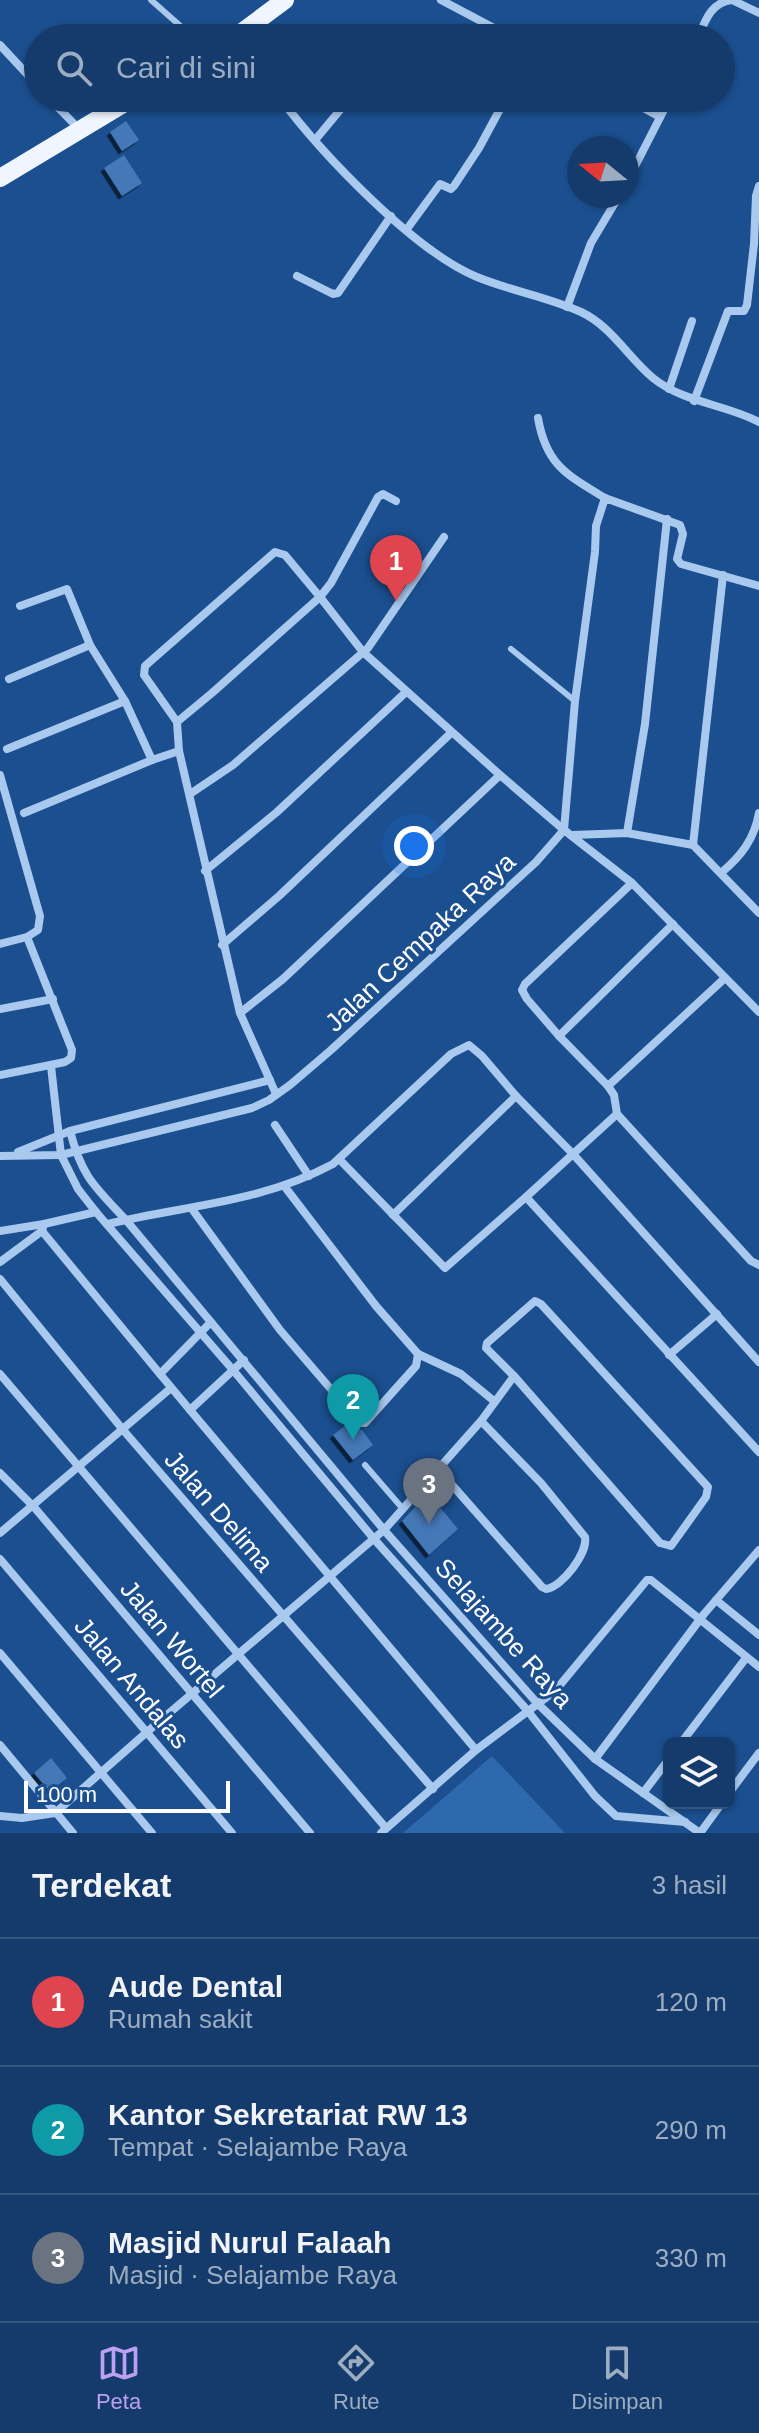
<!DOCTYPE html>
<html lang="id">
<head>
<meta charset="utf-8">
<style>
	body { margin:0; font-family:Helvetica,sans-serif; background:#214673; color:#f1f3f6 }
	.controls { position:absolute; right:24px; bottom:24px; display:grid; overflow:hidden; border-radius:12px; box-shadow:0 2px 6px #0004 }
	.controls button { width:72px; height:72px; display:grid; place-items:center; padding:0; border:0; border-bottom:2px solid #33557e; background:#143b6b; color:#f1f3f6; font:40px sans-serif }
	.compass { position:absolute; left:567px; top:136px; width:72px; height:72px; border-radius:50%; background:#143b6b; box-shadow:0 2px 6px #0004; rotate:288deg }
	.scale { position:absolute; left:24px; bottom:20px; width:206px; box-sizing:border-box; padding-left:8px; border:4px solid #fff; border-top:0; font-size:22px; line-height:28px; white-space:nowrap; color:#fff; -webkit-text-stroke:6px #1b4f8f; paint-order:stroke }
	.you { position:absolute; left:414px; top:846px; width:28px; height:28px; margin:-20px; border:6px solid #fff; border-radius:50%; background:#1a73e8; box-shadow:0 0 0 12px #1a73e833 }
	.badge { display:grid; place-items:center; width:52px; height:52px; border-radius:50%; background:#bca0f2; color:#fff; font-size:26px; font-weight:700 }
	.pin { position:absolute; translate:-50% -66px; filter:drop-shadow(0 2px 4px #0008) }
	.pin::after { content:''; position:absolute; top:42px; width:28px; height:24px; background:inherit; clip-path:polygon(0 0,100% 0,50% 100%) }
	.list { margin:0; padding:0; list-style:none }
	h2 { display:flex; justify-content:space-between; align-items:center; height:104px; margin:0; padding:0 32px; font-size:34px }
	h2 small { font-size:26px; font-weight:400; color:#9dadc1 }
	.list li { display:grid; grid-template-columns:52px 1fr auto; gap:24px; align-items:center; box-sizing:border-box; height:128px; padding:0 32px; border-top:2px solid #33557e }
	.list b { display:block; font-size:30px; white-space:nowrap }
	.list p { margin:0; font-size:26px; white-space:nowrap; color:#9dadc1 }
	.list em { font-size:26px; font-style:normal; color:#9dadc1 }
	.icon { flex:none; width:44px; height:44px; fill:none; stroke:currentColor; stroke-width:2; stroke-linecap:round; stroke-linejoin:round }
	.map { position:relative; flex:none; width:759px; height:1833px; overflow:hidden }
	.search { position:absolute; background:#143b6b; box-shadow:0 2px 6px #0004; left:24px; right:24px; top:24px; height:88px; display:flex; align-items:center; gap:20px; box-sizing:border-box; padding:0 28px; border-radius:44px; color:#9dadc1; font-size:30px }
	.sheet { height:488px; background:#143b6b }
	nav { display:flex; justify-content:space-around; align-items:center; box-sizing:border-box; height:112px; border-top:2px solid #33557e; background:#143b6b; font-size:22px; color:#9dadc1 }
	nav a { display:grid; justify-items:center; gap:4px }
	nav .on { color:#bca0f2 }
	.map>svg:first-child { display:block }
	.green { fill:#2e69ad }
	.building { fill:#4478b7; filter:url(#shadow) }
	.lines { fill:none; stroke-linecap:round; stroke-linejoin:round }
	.lane { stroke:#a9c9ee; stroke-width:6 }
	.street { stroke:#a9c9ee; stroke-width:8 }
	.primary { stroke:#f0f6ff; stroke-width:18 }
	.labels { text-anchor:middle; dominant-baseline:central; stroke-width:6; stroke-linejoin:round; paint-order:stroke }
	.street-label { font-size:26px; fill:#fff; stroke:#1b4f8f }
</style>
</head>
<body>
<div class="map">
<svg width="759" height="1833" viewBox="0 0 759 1833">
	<defs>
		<filter id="shadow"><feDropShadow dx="-3.5" dy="3.5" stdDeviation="0" flood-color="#0009"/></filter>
	</defs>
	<rect width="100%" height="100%" fill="#1b4f8f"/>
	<path class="green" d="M 492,1756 L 565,1833 L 403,1833 Z"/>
	<g class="building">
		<path d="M 126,121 L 139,140 L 122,151 L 110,132 Z"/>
		<path d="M 124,155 L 142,183 L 122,196 L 104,168 Z"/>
		<path d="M 350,1422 L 357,1429 L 362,1430 L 373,1445 L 353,1460 L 333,1435 Z"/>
		<path d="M 428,1493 L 458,1529 L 429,1555 L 402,1521 Z"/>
		<path d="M 51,1758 L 67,1778 L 50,1792 L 34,1773 Z"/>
	</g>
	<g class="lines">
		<g class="lane">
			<path d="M 151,0 L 194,38"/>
			<path d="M 511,649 L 575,701"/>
			<path d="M 365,1465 L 403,1509"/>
		</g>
		<g class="street">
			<path d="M 441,0 L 513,38"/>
			<path d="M 732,0 L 759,13"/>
			<path d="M 698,38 C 705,21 711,2 732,0"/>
			<path d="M 0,45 L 38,86"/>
			<path d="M 49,98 L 79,129"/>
			<path d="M 280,98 C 322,154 414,251 477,277 C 511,291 548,297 581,312 C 611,326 628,357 653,378 C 684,403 725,404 759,422"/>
			<path d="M 625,98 L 660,117"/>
			<path d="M 316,139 L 350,98"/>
			<path d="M 627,182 L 670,98"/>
			<path d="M 407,229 L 440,184 L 451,189 L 454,186 L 479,148 L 506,98"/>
			<path d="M 297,276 L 333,294 L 338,293 L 391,216"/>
			<path d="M 567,307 L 591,243 L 619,196"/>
			<path d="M 669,389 L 692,321"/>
			<path d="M 694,401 L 728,311 L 744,311 L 747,305 L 754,244 L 756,196 L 759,186"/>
			<path d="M 538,418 C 546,465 567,475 605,498"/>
			<path d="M 20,606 L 67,589 L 90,645 L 125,701 L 152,760 L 179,751"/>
			<path d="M 9,679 L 90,645"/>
			<path d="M 177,722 L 144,675 L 145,666 L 275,552 L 285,555 L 320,597 L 331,583 L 378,497 L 383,494 L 396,501"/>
			<path d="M 7,749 L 125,701"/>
			<path d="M 0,775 L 40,916 L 38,930 L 27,937 L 72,1050 L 71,1058 L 65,1062 L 0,1075"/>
			<path d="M 190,794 L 233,765 L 368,648 L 444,537"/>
			<path d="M 24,813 L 152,760"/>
			<path d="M 627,833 L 645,724 L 667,519"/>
			<path d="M 572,835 L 627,833 L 693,845 L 759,913"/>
			<path d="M 693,845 L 723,575"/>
			<path d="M 205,871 L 277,812 L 406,692"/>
			<path d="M 721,873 C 741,856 754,840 759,813"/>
			<path d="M 632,883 L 525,984 L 522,990 L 527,999 L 559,1036 L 673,924"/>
			<path d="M 0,944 L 27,937"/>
			<path d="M 222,945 L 279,896 L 451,733"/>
			<path d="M 0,1009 L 53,999"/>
			<path d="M 240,1013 L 283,979 L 500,775"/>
			<path d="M 559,1036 L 608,1086 L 614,1095 L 617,1114 L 751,1261 L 759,1265"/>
			<path d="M 51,1066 L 61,1155 L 78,1189 L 96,1212 L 233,1370 L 374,1539 L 527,1710 L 595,1796 L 616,1816 L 685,1822"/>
			<path d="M 608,1086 L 725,978"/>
			<path d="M 276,1094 L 240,1013 L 179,751 L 177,722 L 212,693 L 320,597 L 363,652 L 500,775 L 564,830 L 632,883 L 759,1012"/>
			<path d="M 617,1114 L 573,1154 L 759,1362"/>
			<path d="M 275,1125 L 309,1176"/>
			<path d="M 70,1131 C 82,1177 94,1186 126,1220 L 384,1530 L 537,1703 L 595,1759 L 700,1833"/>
			<path d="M 18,1152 L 70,1131 L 270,1080"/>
			<path d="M 0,1156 L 61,1155 L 252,1108 L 269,1100 L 290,1085 L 331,1050 L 536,862 L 564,830 L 575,701 L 595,552 L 596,526 L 605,498 L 680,525 L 683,534 L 677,559 L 681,564 L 759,586"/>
			<path d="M 339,1159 L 445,1268 L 526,1197 L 759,1452"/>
			<path d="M 192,1209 L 280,1330 L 360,1423 L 365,1423 L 416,1366 L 418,1354 L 376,1306 L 285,1187"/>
			<path d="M 393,1215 L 516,1096"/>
			<path d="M 108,1224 C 187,1205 260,1203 333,1164 L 451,1054 L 469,1045 L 482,1056 L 516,1096 L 573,1154 L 526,1197"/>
			<path d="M 0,1231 L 44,1224"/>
			<path d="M 42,1231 L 160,1374"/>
			<path d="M 0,1262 L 42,1231 L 44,1224 L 96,1212"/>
			<path d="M 0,1279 L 124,1431 L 433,1789"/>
			<path d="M 535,1301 L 541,1304 L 708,1487 L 706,1497 L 671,1546 L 660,1543 L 514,1376 L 486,1348 L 487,1343 Z"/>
			<path d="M 211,1322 L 160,1374 L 190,1410 L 244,1360"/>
			<path d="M 418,1354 L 461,1374 L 494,1401"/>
			<path d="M 669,1355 L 717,1314"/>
			<path d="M 0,1374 L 386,1828"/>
			<path d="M 190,1410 L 476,1750"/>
			<path d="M 438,1469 L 542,1587 L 546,1589 C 562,1587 588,1553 585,1537 L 541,1483 L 481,1421"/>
			<path d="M 0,1473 L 34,1507 L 310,1833"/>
			<path d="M 0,1533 L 171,1388"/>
			<path d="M 0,1559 L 232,1833"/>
			<path d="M 716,1600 L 759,1635"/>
			<path d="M 0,1653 L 152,1833"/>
			<path d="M 681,1743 L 746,1658"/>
			<path d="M 0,1745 L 73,1833"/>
			<path d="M 595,1759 L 704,1614 L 759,1550"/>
			<path d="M 643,1793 L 669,1759"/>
			<path d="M 729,1793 L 759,1753"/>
			<path d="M 0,1816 L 22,1818 L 55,1813 L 147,1732 L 384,1530 L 481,1421 L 514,1376"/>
			<path d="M 381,1833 L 476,1750 L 555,1691 L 647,1580 L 651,1580 L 759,1667"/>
			<path d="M 700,1833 L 722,1803"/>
		</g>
		<g class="primary">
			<path d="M 234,38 L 285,0"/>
			<path d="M 0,178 L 133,98"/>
		</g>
	</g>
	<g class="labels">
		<g class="street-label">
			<text transform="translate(420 942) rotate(-43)">Jalan Cempaka Raya</text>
			<text transform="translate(219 1511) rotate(49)">Jalan Delima</text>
			<text transform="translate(504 1633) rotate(48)">Selajambe Raya</text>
			<text transform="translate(172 1639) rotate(50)">Jalan Wortel</text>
			<text transform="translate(132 1683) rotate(50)">Jalan Andalas</text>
		</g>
	</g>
</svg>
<div class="controls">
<button><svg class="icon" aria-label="layers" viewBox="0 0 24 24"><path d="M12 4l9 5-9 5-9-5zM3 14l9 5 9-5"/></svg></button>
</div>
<svg class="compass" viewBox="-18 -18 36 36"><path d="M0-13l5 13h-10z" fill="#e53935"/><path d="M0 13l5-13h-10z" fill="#9dadc1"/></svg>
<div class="scale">100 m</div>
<div class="you"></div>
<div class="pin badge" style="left:396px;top:601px;background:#e0444e">1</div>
<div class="pin badge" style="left:353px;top:1440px;background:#0f9aa8">2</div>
<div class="pin badge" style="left:429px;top:1524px;background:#6b7280">3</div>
<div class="search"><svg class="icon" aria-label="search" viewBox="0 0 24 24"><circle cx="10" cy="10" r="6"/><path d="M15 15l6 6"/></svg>Cari di sini</div>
</div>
<section class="sheet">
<h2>Terdekat<small>3 hasil</small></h2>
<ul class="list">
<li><span class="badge" style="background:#e0444e">1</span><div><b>Aude Dental</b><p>Rumah sakit</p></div><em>120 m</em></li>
<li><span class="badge" style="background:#0f9aa8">2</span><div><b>Kantor Sekretariat RW 13</b><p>Tempat · Selajambe Raya</p></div><em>290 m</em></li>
<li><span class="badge" style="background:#6b7280">3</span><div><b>Masjid Nurul Falaah</b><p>Masjid · Selajambe Raya</p></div><em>330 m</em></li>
</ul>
</section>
<nav>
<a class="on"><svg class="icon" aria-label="map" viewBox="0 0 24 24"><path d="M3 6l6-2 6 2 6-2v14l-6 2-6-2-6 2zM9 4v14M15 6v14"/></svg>Peta</a>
<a><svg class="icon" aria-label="directions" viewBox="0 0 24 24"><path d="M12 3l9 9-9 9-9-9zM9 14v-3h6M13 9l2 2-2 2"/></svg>Rute</a>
<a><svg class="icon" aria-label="saved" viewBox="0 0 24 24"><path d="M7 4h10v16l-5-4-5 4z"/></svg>Disimpan</a>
</nav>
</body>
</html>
